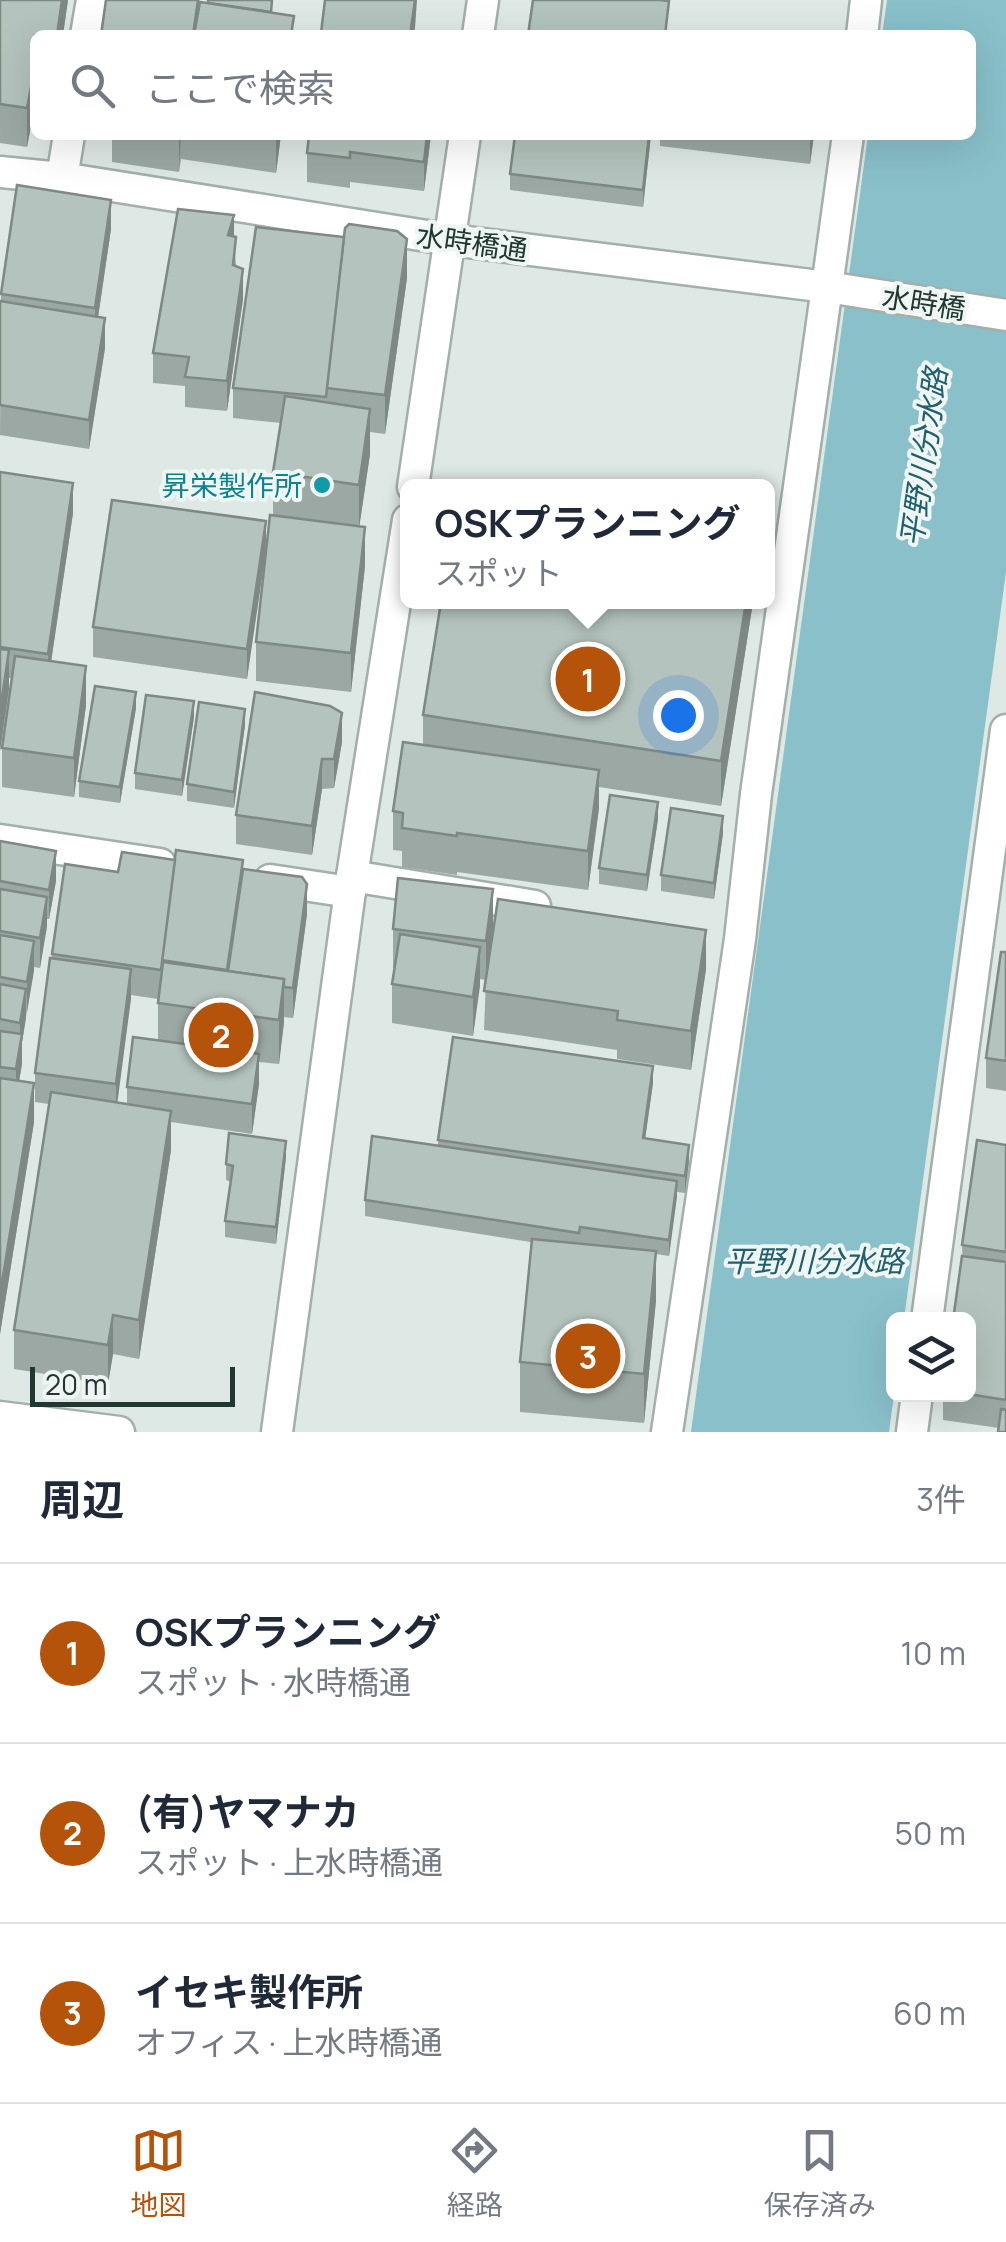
<!DOCTYPE html>
<html lang="ja">
<head>
<meta charset="utf-8">
<style>
	body { margin:0; font-family:Manrope,"Noto Sans JP",sans-serif; background:#f6f6f7; color:#1f2937 }
	.controls { position:absolute; right:30px; bottom:30px; display:grid; overflow:hidden; border-radius:15px; box-shadow:0 10px 40px #0002 }
	.controls button { width:90px; height:90px; display:grid; place-items:center; padding:0; border:0; border-bottom:2px solid #e0e1e3; background:#fff; color:#1f2937; font:50px sans-serif }
	.scale { position:absolute; left:30px; bottom:25px; width:205px; box-sizing:border-box; padding-left:10px; border:5px solid #213731; border-top:0; font-size:28px; line-height:35px; white-space:nowrap; color:#213731; -webkit-text-stroke:8px #eef5f2; paint-order:stroke }
	.you { position:absolute; left:678px; top:715px; width:35px; height:35px; margin:-25px; border:8px solid #fff; border-radius:50%; background:#1a73e8; box-shadow:0 0 0 15px #1a73e833 }
	.badge { display:grid; place-items:center; width:65px; height:65px; border-radius:50%; background:#b45309; color:#fff; font-size:32px; font-weight:700 }
	.pin { position:absolute; translate:-50% -50%; border:5px solid #fff; box-shadow:0 2px 10px #0006 }
	.popup { position:absolute; left:400px; top:479px; width:375px; height:130px; box-sizing:border-box; display:grid; place-content:center; border-radius:15px; background:#fff; filter:drop-shadow(0 2px 8px #0005); font-size:32px; white-space:nowrap; color:#747a83 }
	.popup b { font-size:38px; color:#1f2937 }
	.popup::after { content:''; position:absolute; left:50%; top:100%; margin-left:-20px; border:20px solid transparent; border-top-color:#fff }
	.list { margin:0; padding:0; list-style:none }
	h2 { display:flex; justify-content:space-between; align-items:center; height:130px; margin:0; padding:0 40px; font-size:42px }
	h2 small { font-size:32px; font-weight:400; color:#747a83 }
	.list li { display:grid; grid-template-columns:65px 1fr auto; gap:30px; align-items:center; box-sizing:border-box; height:180px; padding:0 40px; border-top:2px solid #e0e1e3 }
	.list b { display:block; font-size:38px; white-space:nowrap }
	.list p { margin:0; font-size:32px; white-space:nowrap; color:#747a83 }
	.list em { font-size:32px; font-style:normal; color:#747a83 }
	.icon { flex:none; width:55px; height:55px; fill:none; stroke:currentColor; stroke-width:2; stroke-linecap:round; stroke-linejoin:round }
	.map { position:relative; flex:none; width:1006px; height:1432px; overflow:hidden }
	.search { position:absolute; background:#fff; box-shadow:0 10px 40px #0002; left:30px; right:30px; top:30px; height:110px; display:flex; align-items:center; gap:25px; box-sizing:border-box; padding:0 35px; border-radius:15px; color:#747a83; font-size:38px }
	.sheet { height:670px; background:#fff }
	nav { display:flex; justify-content:space-around; align-items:center; box-sizing:border-box; height:140px; border-top:2px solid #e0e1e3; background:#fff; font-size:28px; color:#747a83 }
	nav a { display:grid; justify-items:center; gap:5px }
	nav .on { color:#b45309 }
	.map>svg:first-child { display:block }
	.water { fill:#89c0ca }
	.lines { fill:none; stroke-linecap:round; stroke-linejoin:round }
	.pedestrian-casing { stroke:#a2afab; stroke-width:35 }
	.minor-casing { stroke:#a2afab; stroke-width:35 }
	.pedestrian { stroke:#fff; stroke-width:30 }
	.minor { stroke:#fff; stroke-width:30 }
	.wall { fill:#9ba8a3; fill-rule:evenodd }
	.shaded-wall { fill:#7e8884 }
	.building { fill:#b4c3bd; stroke:#7e8884; stroke-width:2.5 }
	.culture-dot { fill:#0f9aa8; stroke:#eef5f2; stroke-width:4 }
	.labels { text-anchor:middle; dominant-baseline:central; stroke-width:8; stroke-linejoin:round; paint-order:stroke }
	.street-label { font-size:28px; fill:#213731; stroke:#eef5f2 }
	.culture-label { font-size:28px; fill:#0d838f; stroke:#eef5f2; text-anchor:end }
	.water-label { font-size:30px; font-style:italic; fill:#20606d; stroke:#eef5f2 }
</style>
</head>
<body>
<div class="map">
<svg width="1006" height="1432" viewBox="0 0 1006 1432">
	<rect width="100%" height="100%" fill="#dee8e4"/>
	<path class="water" d="M 887,0 L 1006,0 L 1006,572 L 904,1319 L 894,1320 L 894,1395 L 889,1432 L 691,1432 L 868,135 L 971,135 L 971,35 L 882,35 Z"/>
	<g class="lines">
		<g class="pedestrian-casing">
			<g id="pedestrian">
				<path d="M 862,35 L 866,0"/>
				<path d="M 827,287 L 848,135"/>
			</g>
		</g>
		<g class="minor-casing">
			<g id="minor">
				<path d="M 86,35 L 92,0"/>
				<path d="M 478,35 L 483,0"/>
				<path d="M 0,172 L 62,178 L 452,240 L 827,287 L 1006,315"/>
				<path d="M 62,178 L 69,135"/>
				<path d="M 413,487 L 465,135"/>
				<path d="M 0,840 L 160,864"/>
				<path d="M 352,876 L 535,906"/>
				<path d="M 270,880 L 350,892"/>
				<path d="M 927,1320 L 1006,730"/>
				<path d="M 0,1417 L 119,1432"/>
				<path d="M 277,1432 L 352,876 L 408,520"/>
				<path d="M 667,1432 L 740,939 L 756,794 L 827,287"/>
				<path d="M 912,1432 L 917,1394"/>
			</g>
		</g>
		<use href="#pedestrian" class="pedestrian"/>
		<use href="#minor" class="minor"/>
	</g>
	<g class="wall">
		<path d="M 0,0 L 68,0 L 63,35 L 35,35 L 35,126 L 31,126 L 27,147 L 0,143 Z"/>
		<path d="M 281,135 L 276,173 L 181,159 L 179,172 L 112,162 L 112,138 L 93,136 Z"/>
		<path d="M 309,135 L 431,135 L 424,191 L 350,182 L 350,188 L 307,182 L 307,153 Z"/>
		<path d="M 515,135 L 651,135 L 643,207 L 510,190 L 510,174 Z"/>
		<path d="M 660,135 L 814,135 L 810,164 L 660,146 Z"/>
		<path d="M 111,229 L 98,317 L 105,348 L 89,449 L 0,435 L 1,294 Z"/>
		<path d="M 234,236 L 236,266 L 243,299 L 227,411 L 185,407 L 185,386 L 153,383 L 153,353 Z"/>
		<path d="M 407,278 L 385,434 L 370,432 L 370,454 L 359,527 L 365,566 L 351,692 L 256,681 L 256,642 L 273,516 L 273,472 L 281,423 L 233,418 L 233,388 Z"/>
		<path d="M 0,472 L 73,513 L 51,661 L 86,705 L 74,797 L 2,787 L 2,748 L 12,678 L 9,678 L 9,689 L 0,751 Z"/>
		<path d="M 266,521 L 247,679 L 93,657 L 93,627 Z"/>
		<path d="M 441,602 L 753,602 L 721,806 L 599,787 L 599,808 L 588,890 L 457,872 L 457,875 L 402,867 L 402,851 L 393,850 L 393,811 L 423,745 L 423,715 Z"/>
		<path d="M 136,708 L 120,803 L 79,797 L 79,781 Z"/>
		<path d="M 194,717 L 182,796 L 135,789 L 135,773 Z"/>
		<path d="M 245,725 L 234,808 L 187,801 L 187,784 Z"/>
		<path d="M 342,742 L 334,788 L 322,789 L 312,855 L 236,844 L 236,815 Z"/>
		<path d="M 658,819 L 647,891 L 599,884 L 599,868 Z"/>
		<path d="M 723,833 L 714,899 L 661,891 L 661,875 Z"/>
		<path d="M 0,841 L 56,881 L 49,919 L 47,919 L 40,968 L 34,967 L 22,1042 L 22,1064 L 19,1081 L 34,1122 L 0,1334 Z"/>
		<path d="M 243,869 L 307,914 L 293,1018 L 284,1017 L 279,1064 L 259,1062 L 259,1084 L 252,1134 L 171,1122 L 171,1150 L 139,1359 L 113,1354 L 108,1384 L 14,1369 L 14,1330 L 49,1104 L 35,1102 L 35,1073 L 52,954 L 118,872 ZM 131,995 L 158,999 L 158,1040 L 127,1087 L 127,1104 L 117,1102 Z"/>
		<path d="M 493,928 L 489,960 L 706,969 L 691,1070 L 617,1059 L 617,1050 L 484,1030 L 486,980 L 480,979 L 473,1036 L 392,1023 L 392,984 L 395,968 L 393,968 L 393,929 Z"/>
		<path d="M 1006,952 L 1006,1091 L 986,1088 L 986,1058 Z"/>
		<path d="M 653,1083 L 645,1138 L 689,1161 L 685,1193 L 677,1192 L 669,1256 L 656,1254 L 656,1300 L 644,1423 L 520,1412 L 520,1362 L 531,1242 L 365,1216 L 365,1200 L 438,1146 L 438,1140 Z"/>
		<path d="M 1006,1145 L 1006,1432 L 999,1428 L 943,1420 L 943,1394 L 968,1394 L 962,1245 Z"/>
		<path d="M 286,1157 L 276,1244 L 225,1237 L 225,1221 L 231,1182 L 226,1180 L 226,1164 Z"/>
	</g>
	<g class="shaded-wall">
		<path d="M 62,0 L 68,0 L 63,35 L 57,35 Z"/>
		<path d="M 415,0 L 417,0 L 415,28 L 414,35 L 410,35 Z"/>
		<path d="M 31,87 L 31,126 L 27,147 L 27,108 Z"/>
		<path d="M 179,135 L 181,135 L 179,172 Z"/>
		<path d="M 276,135 L 281,135 L 276,173 Z"/>
		<path d="M 427,135 L 431,135 L 424,191 L 424,162 Z"/>
		<path d="M 649,135 L 651,135 L 643,207 L 643,190 Z"/>
		<path d="M 810,135 L 814,135 L 810,164 Z"/>
		<path d="M 111,200 L 111,229 L 95,338 L 95,308 Z"/>
		<path d="M 234,215 L 234,245 L 228,235 Z"/>
		<path d="M 407,239 L 407,278 L 385,434 L 385,395 Z"/>
		<path d="M 243,269 L 243,299 L 227,411 L 227,381 Z"/>
		<path d="M 105,318 L 105,348 L 89,449 L 89,420 Z"/>
		<path d="M 370,409 L 370,454 L 359,529 L 359,485 Z"/>
		<path d="M 73,483 L 73,513 L 48,683 L 48,654 Z"/>
		<path d="M 266,521 L 266,551 L 247,679 L 247,649 Z"/>
		<path d="M 365,527 L 365,566 L 351,692 L 351,653 Z"/>
		<path d="M 746,602 L 753,602 L 721,806 L 721,761 Z"/>
		<path d="M 9,650 L 9,689 L 0,751 L 0,712 Z"/>
		<path d="M 86,666 L 86,705 L 74,797 L 74,758 Z"/>
		<path d="M 136,692 L 136,708 L 120,803 L 120,787 Z"/>
		<path d="M 194,701 L 194,717 L 182,796 L 182,780 Z"/>
		<path d="M 245,709 L 245,725 L 234,808 L 234,792 Z"/>
		<path d="M 342,713 L 342,742 L 334,788 L 334,759 Z"/>
		<path d="M 322,759 L 322,789 L 312,855 L 312,826 Z"/>
		<path d="M 599,770 L 599,808 L 588,890 L 588,851 Z"/>
		<path d="M 658,802 L 658,819 L 647,891 L 647,875 Z"/>
		<path d="M 723,816 L 723,833 L 714,899 L 714,883 Z"/>
		<path d="M 56,851 L 56,881 L 49,919 L 49,890 Z"/>
		<path d="M 307,884 L 307,914 L 293,1018 L 293,988 Z"/>
		<path d="M 493,889 L 493,928 L 486,980 L 486,941 Z"/>
		<path d="M 47,897 L 47,927 L 40,968 L 40,938 Z"/>
		<path d="M 706,930 L 706,969 L 691,1070 L 691,1031 Z"/>
		<path d="M 34,941 L 34,971 L 27,1012 L 27,982 Z"/>
		<path d="M 480,947 L 480,986 L 473,1036 L 473,997 Z"/>
		<path d="M 131,969 L 131,999 L 116,1113 L 116,1084 Z"/>
		<path d="M 284,979 L 284,1023 L 279,1064 L 279,1020 Z"/>
		<path d="M 26,989 L 26,1018 L 22,1042 L 22,1064 L 16,1099 L 16,1069 L 20,1044 L 20,1023 Z"/>
		<path d="M 259,1054 L 259,1084 L 252,1134 L 252,1104 Z"/>
		<path d="M 653,1066 L 653,1083 L 643,1154 L 643,1138 Z"/>
		<path d="M 34,1083 L 34,1122 L 0,1334 L 0,1295 Z"/>
		<path d="M 171,1111 L 171,1150 L 139,1359 L 139,1320 Z"/>
		<path d="M 286,1141 L 286,1157 L 276,1244 L 276,1227 Z"/>
		<path d="M 689,1145 L 689,1161 L 685,1193 L 685,1176 Z"/>
		<path d="M 677,1181 L 677,1197 L 669,1256 L 669,1240 Z"/>
		<path d="M 656,1251 L 656,1300 L 644,1423 L 644,1374 Z"/>
		<path d="M 113,1315 L 113,1354 L 108,1384 L 108,1345 Z"/>
	</g>
	<g class="building">
		<path d="M 0,0 L 62,0 L 57,35 L 35,35 L 35,87 L 31,87 L 27,108 L 0,104 Z"/>
		<path d="M 106,0 L 198,0 L 193,35 L 101,35 Z"/>
		<path d="M 208,0 L 272,0 L 271,12 L 208,3 Z"/>
		<path d="M 325,0 L 415,0 L 410,35 L 334,35 L 321,33 Z"/>
		<path d="M 533,0 L 659,0 L 669,1 L 665,35 L 528,35 Z"/>
		<path d="M 200,2 L 294,16 L 291,35 L 194,35 Z"/>
		<path d="M 309,135 L 427,135 L 424,162 L 350,152 L 350,158 L 307,153 Z"/>
		<path d="M 515,135 L 649,135 L 643,190 L 510,174 Z"/>
		<path d="M 17,185 L 111,200 L 95,308 L 1,294 Z"/>
		<path d="M 178,209 L 234,215 L 228,235 L 236,237 L 233,265 L 243,269 L 227,381 L 185,377 L 189,357 L 153,353 Z"/>
		<path d="M 349,224 L 397,231 L 407,239 L 385,395 L 326,388 L 345,228 Z"/>
		<path d="M 256,227 L 344,237 L 326,397 L 233,388 Z"/>
		<path d="M 0,301 L 105,318 L 89,420 L 0,405 Z"/>
		<path d="M 285,396 L 370,409 L 359,485 L 273,472 Z"/>
		<path d="M 0,472 L 73,483 L 48,654 L 0,647 Z"/>
		<path d="M 112,500 L 266,521 L 247,649 L 93,627 Z"/>
		<path d="M 270,515 L 365,527 L 351,653 L 256,642 Z"/>
		<path d="M 441,602 L 746,602 L 721,761 L 423,715 Z"/>
		<path d="M 0,649 L 9,650 L 0,712 Z"/>
		<path d="M 15,656 L 86,666 L 74,758 L 2,748 Z"/>
		<path d="M 95,686 L 136,692 L 120,787 L 79,781 Z"/>
		<path d="M 255,692 L 330,706 L 342,713 L 334,759 L 322,759 L 312,826 L 236,815 Z"/>
		<path d="M 146,695 L 194,701 L 182,780 L 135,773 Z"/>
		<path d="M 199,702 L 245,709 L 234,792 L 187,784 Z"/>
		<path d="M 403,742 L 599,770 L 588,851 L 457,833 L 457,836 L 402,828 L 403,813 L 393,811 Z"/>
		<path d="M 610,795 L 658,802 L 647,875 L 599,868 Z"/>
		<path d="M 671,808 L 723,816 L 714,883 L 661,875 Z"/>
		<path d="M 0,841 L 56,851 L 49,890 L 0,881 Z"/>
		<path d="M 176,850 L 243,860 L 227,970 L 161,960 Z"/>
		<path d="M 122,852 L 175,860 L 161,970 L 52,954 L 65,864 L 118,872 Z"/>
		<path d="M 243,869 L 302,877 L 307,884 L 293,988 L 284,987 L 284,979 L 228,971 Z"/>
		<path d="M 398,878 L 493,889 L 486,941 L 393,929 Z"/>
		<path d="M 0,889 L 47,897 L 40,938 L 0,931 Z"/>
		<path d="M 498,899 L 706,930 L 691,1031 L 617,1020 L 618,1011 L 484,991 Z"/>
		<path d="M 400,934 L 480,947 L 473,997 L 392,984 Z"/>
		<path d="M 0,935 L 34,941 L 27,982 L 0,977 Z"/>
		<path d="M 1001,952 L 1006,952 L 1006,1061 L 986,1058 Z"/>
		<path d="M 50,958 L 131,969 L 116,1084 L 35,1073 Z"/>
		<path d="M 163,962 L 284,979 L 279,1020 L 158,1003 Z"/>
		<path d="M 0,984 L 26,989 L 20,1023 L 0,1019 Z"/>
		<path d="M 0,1031 L 22,1034 L 16,1069 L 0,1067 Z"/>
		<path d="M 133,1037 L 259,1054 L 252,1104 L 127,1087 Z"/>
		<path d="M 453,1037 L 653,1066 L 643,1138 L 689,1145 L 685,1176 L 438,1140 Z"/>
		<path d="M 0,1078 L 34,1083 L 0,1295 Z"/>
		<path d="M 51,1092 L 171,1111 L 139,1320 L 113,1315 L 108,1345 L 14,1330 Z"/>
		<path d="M 229,1133 L 286,1141 L 276,1227 L 225,1221 L 233,1166 L 226,1164 Z"/>
		<path d="M 372,1136 L 677,1181 L 669,1240 L 580,1227 L 579,1233 L 365,1200 Z"/>
		<path d="M 977,1140 L 1006,1145 L 1006,1252 L 962,1245 Z"/>
		<path d="M 532,1239 L 656,1251 L 644,1374 L 520,1362 Z"/>
		<path d="M 962,1256 L 1006,1262 L 1006,1400 L 968,1394 L 968,1320 L 953,1320 Z"/>
		<path d="M 1001,1409 L 1006,1410 L 1006,1432 L 998,1432 Z"/>
	</g>
	<circle class="culture-dot" cx="322" cy="485" r="10"/>
	<g class="labels">
		<g class="street-label">
			<text transform="translate(472 242) rotate(8)">水時橋通</text>
			<text transform="translate(924 302) rotate(9)">水時橋</text>
		</g>
		<g class="culture-label">
			<text x="302" y="485">昇栄製作所</text>
		</g>
		<g class="water-label">
			<text transform="translate(923 457) rotate(-82)">平野川分水路</text>
			<text x="814" y="1260">平野川分水路</text>
		</g>
	</g>
</svg>
<div class="controls">
<button><svg class="icon" aria-label="layers" viewBox="0 0 24 24"><path d="M12 4l9 5-9 5-9-5zM3 14l9 5 9-5"/></svg></button>
</div>
<div class="scale">20 m</div>
<div class="you"></div>
<div class="pin badge" style="left:588px;top:679px">1</div>
<div class="popup"><b>OSKプランニング</b>スポット</div>
<div class="pin badge" style="left:221px;top:1035px">2</div>
<div class="pin badge" style="left:588px;top:1356px">3</div>
<div class="search"><svg class="icon" aria-label="search" viewBox="0 0 24 24"><circle cx="10" cy="10" r="6"/><path d="M15 15l6 6"/></svg>ここで検索</div>
</div>
<section class="sheet">
<h2>周辺<small>3件</small></h2>
<ul class="list">
<li><span class="badge">1</span><div><b>OSKプランニング</b><p>スポット · 水時橋通</p></div><em>10 m</em></li>
<li><span class="badge">2</span><div><b>(有)ヤマナカ</b><p>スポット · 上水時橋通</p></div><em>50 m</em></li>
<li><span class="badge">3</span><div><b>イセキ製作所</b><p>オフィス · 上水時橋通</p></div><em>60 m</em></li>
</ul>
</section>
<nav>
<a class="on"><svg class="icon" aria-label="map" viewBox="0 0 24 24"><path d="M3 6l6-2 6 2 6-2v14l-6 2-6-2-6 2zM9 4v14M15 6v14"/></svg>地図</a>
<a><svg class="icon" aria-label="directions" viewBox="0 0 24 24"><path d="M12 3l9 9-9 9-9-9zM9 14v-3h6M13 9l2 2-2 2"/></svg>経路</a>
<a><svg class="icon" aria-label="saved" viewBox="0 0 24 24"><path d="M7 4h10v16l-5-4-5 4z"/></svg>保存済み</a>
</nav>
</body>
</html>
